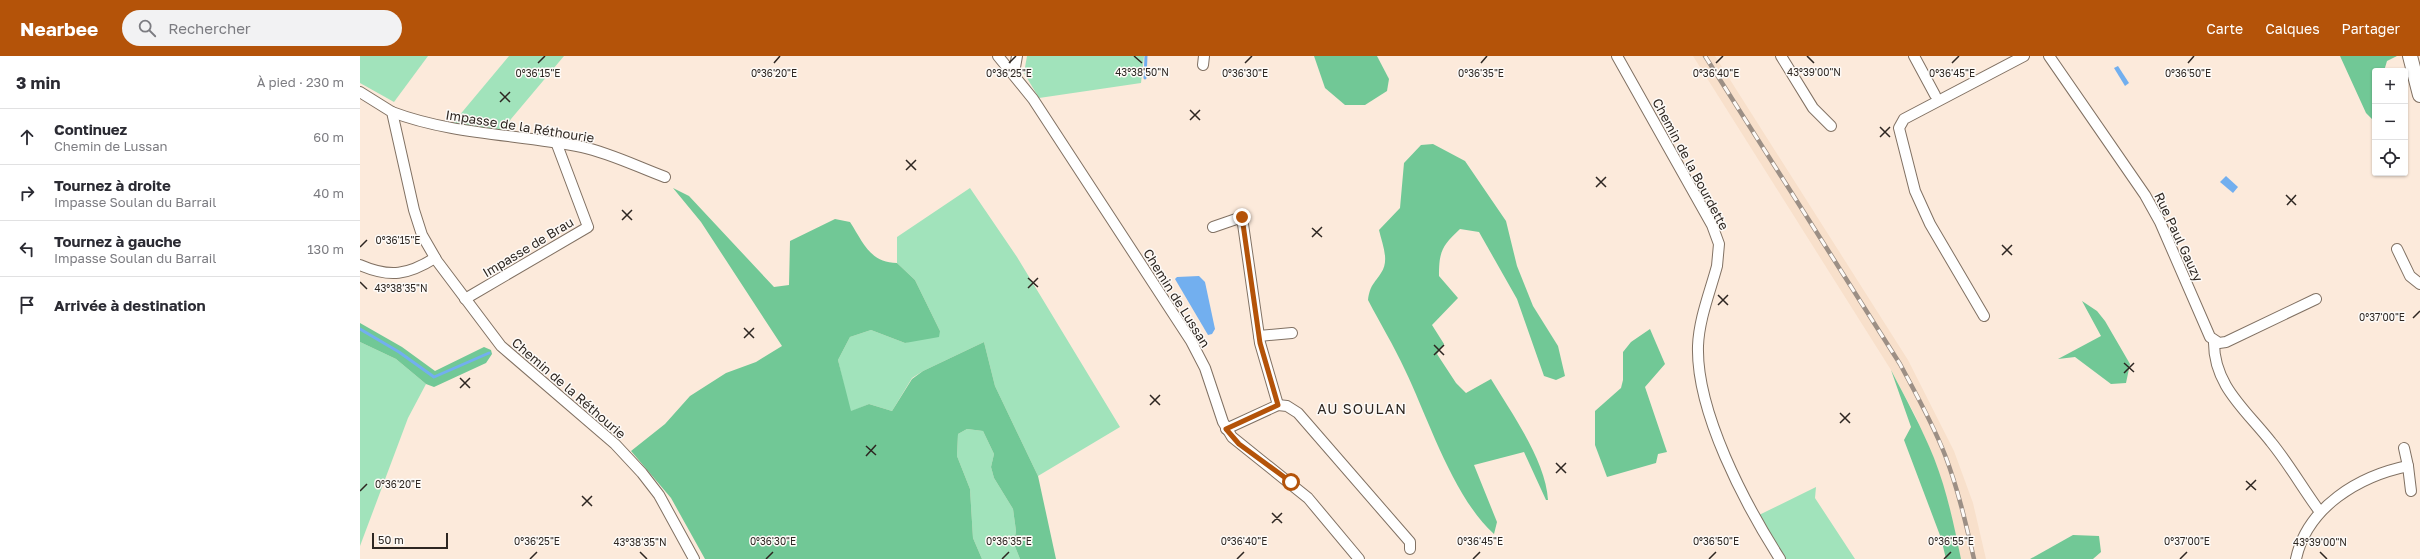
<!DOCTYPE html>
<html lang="fr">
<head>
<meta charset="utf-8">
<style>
	body { margin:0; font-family:"Golos Text",sans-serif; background:#f2f2f3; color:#2b2b33 }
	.controls { position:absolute; right:12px; top:12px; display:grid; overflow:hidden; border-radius:4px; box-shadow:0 1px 3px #0004 }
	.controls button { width:36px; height:36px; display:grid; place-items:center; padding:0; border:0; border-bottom:1px solid #e1e1e2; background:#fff; color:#2b2b33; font:20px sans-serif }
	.scale { position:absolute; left:12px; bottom:10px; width:76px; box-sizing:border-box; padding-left:4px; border:2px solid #2d2621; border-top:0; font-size:11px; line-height:14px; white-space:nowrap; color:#2d2621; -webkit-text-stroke:3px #fdfaf7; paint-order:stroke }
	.stop { position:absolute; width:12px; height:12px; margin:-9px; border:3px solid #b45309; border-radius:50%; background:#fff }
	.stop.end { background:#b45309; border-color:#fff; box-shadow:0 1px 4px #0008 }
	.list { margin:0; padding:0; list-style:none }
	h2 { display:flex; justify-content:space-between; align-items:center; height:52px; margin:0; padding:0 16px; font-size:17px }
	h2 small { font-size:13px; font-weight:400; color:#7c7c81 }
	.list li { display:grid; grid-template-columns:26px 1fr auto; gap:12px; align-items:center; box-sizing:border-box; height:56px; padding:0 16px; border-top:1px solid #e1e1e2 }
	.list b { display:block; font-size:15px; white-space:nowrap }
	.list p { margin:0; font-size:13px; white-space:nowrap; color:#7c7c81 }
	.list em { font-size:13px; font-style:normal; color:#7c7c81 }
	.icon { flex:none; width:22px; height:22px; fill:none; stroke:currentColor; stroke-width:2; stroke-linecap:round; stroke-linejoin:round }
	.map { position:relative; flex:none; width:2060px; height:503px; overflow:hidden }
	header { display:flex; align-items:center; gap:24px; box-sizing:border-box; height:56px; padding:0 20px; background:#b45309; color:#fff }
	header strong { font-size:19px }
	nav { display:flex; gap:22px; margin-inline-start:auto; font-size:14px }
	.search { width:280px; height:36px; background:#f2f2f3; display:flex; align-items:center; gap:10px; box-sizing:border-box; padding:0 14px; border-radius:22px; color:#7c7c81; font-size:15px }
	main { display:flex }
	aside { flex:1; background:#fff }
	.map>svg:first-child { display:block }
	.built { fill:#f8e0cb }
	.green { fill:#a1e3bb }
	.forest { fill:#71c896 }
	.water { fill:#72afef }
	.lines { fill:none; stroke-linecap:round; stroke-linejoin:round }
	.stream { stroke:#72afef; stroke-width:3 }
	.minor-casing { stroke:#817163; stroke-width:12 }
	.secondary-casing { stroke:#817163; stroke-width:16 }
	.minor { stroke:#fff; stroke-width:10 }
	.secondary { stroke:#fff; stroke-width:14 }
	.rail-casing { stroke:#9c8f85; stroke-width:4.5 }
	.rail { stroke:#fdfaf7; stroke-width:3; stroke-dasharray:9; stroke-linecap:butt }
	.route { stroke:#b45309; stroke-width:5 }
	.ticks { fill:none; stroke:#2d2621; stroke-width:1.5 }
	.labels { text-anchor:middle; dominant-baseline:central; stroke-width:3; stroke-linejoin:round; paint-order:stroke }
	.street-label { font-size:13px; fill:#2d2621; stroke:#fdfaf7 }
	.neighbourhood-label { font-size:14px; letter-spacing:1px; fill:#2d2621; stroke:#fdfaf7 }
	.ticks-label { font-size:10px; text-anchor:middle; fill:#2d2621; stroke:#fdfaf7; stroke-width:3; stroke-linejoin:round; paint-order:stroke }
</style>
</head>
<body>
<header>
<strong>Nearbee</strong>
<div class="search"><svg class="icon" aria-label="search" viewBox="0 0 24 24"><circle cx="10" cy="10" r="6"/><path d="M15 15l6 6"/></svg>Rechercher</div>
<nav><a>Carte</a><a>Calques</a><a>Partager</a></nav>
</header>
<main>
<aside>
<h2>3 min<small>À pied · 230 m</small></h2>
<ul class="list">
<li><svg class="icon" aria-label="ahead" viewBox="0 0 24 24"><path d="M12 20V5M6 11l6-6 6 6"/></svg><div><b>Continuez</b><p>Chemin de Lussan</p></div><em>60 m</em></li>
<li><svg class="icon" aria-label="right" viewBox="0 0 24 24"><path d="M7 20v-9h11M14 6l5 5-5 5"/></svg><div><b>Tournez à droite</b><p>Impasse Soulan du Barrail</p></div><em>40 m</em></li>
<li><svg class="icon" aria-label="left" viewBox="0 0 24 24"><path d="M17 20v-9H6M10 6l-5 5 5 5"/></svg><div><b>Tournez à gauche</b><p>Impasse Soulan du Barrail</p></div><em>130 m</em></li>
<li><svg class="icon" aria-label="arrive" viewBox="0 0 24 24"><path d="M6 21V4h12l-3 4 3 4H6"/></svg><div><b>Arrivée à destination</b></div></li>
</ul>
</aside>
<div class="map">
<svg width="2060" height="503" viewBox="0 0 2060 503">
	<rect width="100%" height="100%" fill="#fceadb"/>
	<path class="built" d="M 1333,0 L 1355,0 L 1548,304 L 1594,395 L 1613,447 L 1626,503 L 1601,503 L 1589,450 L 1574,403 L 1555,359 L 1531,314 Z"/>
	<g class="green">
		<path d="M 0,0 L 68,0 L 34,46 L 0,27 Z"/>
		<path d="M 149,0 L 204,0 L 151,63 L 144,74 L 93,67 Z"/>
		<path d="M 667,0 L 784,0 L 781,27 L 679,42 L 664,17 Z"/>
		<path d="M 610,132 L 657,201 L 760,371 L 678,420 L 635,330 L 624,286 L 563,315 L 552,322 L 532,355 L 509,348 L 490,356 L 478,304 L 490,281 L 511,274 L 545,287 L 580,275 L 555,224 L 537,207 L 537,181 Z"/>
		<path d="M 0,286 L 36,303 L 66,328 L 48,362 L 0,490 Z"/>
		<path d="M 607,373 L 623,375 L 634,398 L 631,411 L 634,422 L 653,453 L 656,475 L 654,488 L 660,503 L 622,503 L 613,482 L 610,433 L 597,400 L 598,378 Z"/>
		<path d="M 1456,431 L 1455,442 L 1495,503 L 1425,503 L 1399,459 Z"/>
	</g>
	<g class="forest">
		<path d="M 954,0 L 1017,0 L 1029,23 L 1027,35 L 1005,49 L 985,49 L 965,32 Z"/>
		<path d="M 1980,0 L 2037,0 L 2027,5 L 2024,15 L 2015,15 L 2015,66 L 2006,57 Z"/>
		<path d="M 1073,88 L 1105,105 L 1146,165 L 1157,210 L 1173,250 L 1198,290 L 1205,320 L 1196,324 L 1184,320 L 1157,243 L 1119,176 L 1100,173 C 1082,190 1079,195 1079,220 L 1098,242 L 1072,269 L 1084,288 L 1077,298 L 1096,327 L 1106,337 L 1131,323 C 1151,356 1186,405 1188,444 L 1186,444 L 1164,396 L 1114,409 L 1137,466 L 1134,478 C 1093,441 1069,364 1045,314 C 1034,290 1020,267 1008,244 C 1010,229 1014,228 1021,217 C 1030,204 1022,188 1019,174 L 1040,152 L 1044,107 L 1061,89 Z"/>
		<path d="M 313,132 L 329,140 L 414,231 L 429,229 L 430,185 L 475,163 L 490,166 C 503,186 510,207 537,207 L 555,224 L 580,275 L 579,281 L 545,287 L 511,274 L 490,281 L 478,304 L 491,355 L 509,348 L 532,355 L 552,323 L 563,315 L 624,286 L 635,330 L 678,420 L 696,503 L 660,503 L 654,488 L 656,475 L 653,453 L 634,422 L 631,411 L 634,398 L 623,375 L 607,373 L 598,378 L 597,400 L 610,433 L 613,482 L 622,503 L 345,503 L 311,442 L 271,395 L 305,368 L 330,340 L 366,317 L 396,306 L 422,290 L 341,166 Z"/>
		<path d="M 1722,245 L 1737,255 L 1745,265 L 1770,308 L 1766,327 L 1751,328 L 1715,301 L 1698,303 L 1741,280 Z"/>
		<path d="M 0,267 L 42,291 L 75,315 L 124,291 L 131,294 L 132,298 L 126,307 L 74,331 L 66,328 L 36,303 L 0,286 Z"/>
		<path d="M 1290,273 L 1305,308 L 1285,331 L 1307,396 L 1298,398 L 1296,407 L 1247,421 L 1235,389 L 1235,355 L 1261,332 L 1263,324 L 1263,296 L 1271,286 Z"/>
		<path d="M 1531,314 C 1546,343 1562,372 1574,402 C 1587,435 1594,469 1601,503 L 1586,503 L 1581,482 L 1544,384 L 1551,371 Z"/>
		<path d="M 1713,479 L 1739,480 L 1741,496 L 1733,503 L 1670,503 Z"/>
	</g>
	<g class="water">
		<path d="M 1758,10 L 1769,27 L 1765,30 L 1754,12 Z"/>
		<path d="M 1866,120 L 1878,131 L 1873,137 L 1860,126 Z"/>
		<path d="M 839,220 L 845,226 L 855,273 L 852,278 L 848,279 L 815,223 L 817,221 Z"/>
	</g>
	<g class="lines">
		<g class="stream">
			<path d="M 785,22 L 786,0"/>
			<path d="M 0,273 L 39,296 L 74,321 L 129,297"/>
		</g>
		<g class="minor-casing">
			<g id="minor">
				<path d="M 638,0 L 673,43 L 831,285 L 845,312 L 863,366 L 872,381 L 948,442 L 999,503"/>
				<path d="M 1257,0 L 1352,169 L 1359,188 L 1357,210 C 1350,236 1339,263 1338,290 C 1336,356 1385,448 1420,503"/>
				<path d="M 1421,0 L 1453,52 L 1471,70"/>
				<path d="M 1554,0 L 1575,39"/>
				<path d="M 1689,0 L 1785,139 L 1800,166 L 1850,281 L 1859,287 L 1866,286 L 1956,243"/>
				<path d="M 843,9 L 844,0"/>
				<path d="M 654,17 L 657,0"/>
				<path d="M 0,36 L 32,56 L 54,154 L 62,179 L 77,205 L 141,290 L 255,388 L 282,417 L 299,439 L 334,503"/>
				<path d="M 32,56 C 93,79 158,78 222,91 C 250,97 278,111 305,121"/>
				<path d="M 853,171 L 882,161 L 900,287 L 918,349 L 866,373"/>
				<path d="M 2037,193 L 2050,220 L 2060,228"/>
				<path d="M 0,209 C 30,222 48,219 75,202"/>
				<path d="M 105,243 L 228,171 L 196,86"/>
				<path d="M 1624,260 L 1570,168 L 1555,135 L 1539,72 L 1544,63 L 1664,0"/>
				<path d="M 899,280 L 932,277"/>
				<path d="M 1854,285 C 1853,329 1886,354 1911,386 C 1929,408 1943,433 1960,456"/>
				<path d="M 918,349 L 927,350 L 938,357 L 1050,486 L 1050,493"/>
				<path d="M 2048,410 L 2051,435"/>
				<path d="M 1936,503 C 1947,451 1999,420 2048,410 L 2044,392"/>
			</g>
		</g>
		<g class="secondary-casing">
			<path id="secondary" d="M 2050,0 L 2060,39"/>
		</g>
		<use href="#minor" class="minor"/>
		<use href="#secondary" class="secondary"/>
		<g class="rail-casing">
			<path id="rail" d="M 1345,0 L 1540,308 C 1556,338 1573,368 1585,399 C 1598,433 1606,468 1614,503"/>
		</g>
		<use href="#rail" class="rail"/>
	</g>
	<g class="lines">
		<path class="route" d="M 882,161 L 900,287 L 918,349 L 866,373 L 879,388 L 931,426"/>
	</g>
	<path class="ticks" d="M 774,0 L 782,7M 1447,0 L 1454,7M 178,7 L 185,0M 414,7 L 420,0M 649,7 L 656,0M 885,7 L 892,0M 1121,7 L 1127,0M 1356,7 L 1363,0M 1592,7 L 1599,0M 1828,7 L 1834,0M 140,36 L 150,46M 140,46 L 150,36M 830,54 L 840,64M 830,64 L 840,54M 1520,71 L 1530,81M 1520,81 L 1530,71M 546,104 L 556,114M 546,114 L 556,104M 1236,121 L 1246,131M 1236,131 L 1246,121M 1926,139 L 1936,149M 1927,149 L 1936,139M 262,154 L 272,164M 262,164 L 272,154M 952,172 L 962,181M 952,181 L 962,171M 1642,189 L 1652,199M 0,191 L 7,184M 1642,199 L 1652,189M 668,222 L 678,231M 0,226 L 7,233M 668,232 L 678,222M 1358,239 L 1368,249M 1358,249 L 1368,239M 2053,262 L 2060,255M 384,272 L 394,282M 384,282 L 394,272M 1074,289 L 1084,299M 1074,299 L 1084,289M 1764,307 L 1774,316M 1764,317 L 1774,307M 100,322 L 110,332M 100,332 L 110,322M 790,339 L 800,349M 790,349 L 800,339M 1480,357 L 1490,367M 1480,367 L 1490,357M 506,390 L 516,399M 506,400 L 516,389M 1196,407 L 1206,417M 1196,417 L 1206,407M 1886,425 L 1896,434M 1886,434 L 1896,424M 0,435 L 7,428M 222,440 L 232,450M 222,450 L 232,440M 912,457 L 922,467M 912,467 L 922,457M 280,496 L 287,503M 1960,496 L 1967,503M 170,503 L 177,496M 406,503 L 413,496M 642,503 L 649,496M 877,503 L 884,496M 1113,503 L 1120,496M 1349,503 L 1356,496M 1584,503 L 1591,496M 1820,503 L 1827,496"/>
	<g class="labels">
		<g class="street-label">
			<text transform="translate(160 70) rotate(9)">Impasse de la Réthourie</text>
			<text transform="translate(1331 108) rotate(62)">Chemin de la Bourdette</text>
			<text transform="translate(1819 181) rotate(65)">Rue Paul Gauzy</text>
			<text transform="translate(168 191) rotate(-31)">Impasse de Brau</text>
			<text transform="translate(817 242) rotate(58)">Chemin de Lussan</text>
			<text transform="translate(209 332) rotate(41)">Chemin de la Réthourie</text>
		</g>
		<g class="neighbourhood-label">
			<text x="1002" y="352">AU SOULAN</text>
		</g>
	</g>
	<g class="ticks-label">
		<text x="782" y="20">43°38'50"N</text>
		<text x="1454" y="20">43°39'00"N</text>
		<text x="178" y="21">0°36'15"E</text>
		<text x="414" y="21">0°36'20"E</text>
		<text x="649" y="21">0°36'25"E</text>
		<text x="885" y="21">0°36'30"E</text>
		<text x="1121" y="21">0°36'35"E</text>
		<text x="1356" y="21">0°36'40"E</text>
		<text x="1592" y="21">0°36'45"E</text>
		<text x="1828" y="21">0°36'50"E</text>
		<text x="38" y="188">0°36'15"E</text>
		<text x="41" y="236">43°38'35"N</text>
		<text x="2022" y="265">0°37'00"E</text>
		<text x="38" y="432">0°36'20"E</text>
		<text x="177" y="489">0°36'25"E</text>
		<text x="413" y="489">0°36'30"E</text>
		<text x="649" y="489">0°36'35"E</text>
		<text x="884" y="489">0°36'40"E</text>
		<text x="1120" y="489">0°36'45"E</text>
		<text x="1356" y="489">0°36'50"E</text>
		<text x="1591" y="489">0°36'55"E</text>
		<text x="1827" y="489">0°37'00"E</text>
		<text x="280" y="490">43°38'35"N</text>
		<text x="1960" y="490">43°39'00"N</text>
	</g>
</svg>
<div class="controls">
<button>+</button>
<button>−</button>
<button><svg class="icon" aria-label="locate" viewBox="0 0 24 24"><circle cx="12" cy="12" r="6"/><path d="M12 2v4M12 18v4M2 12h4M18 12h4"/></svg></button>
</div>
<div class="scale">50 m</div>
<div class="stop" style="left:931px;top:426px"></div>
<div class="stop end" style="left:882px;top:161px"></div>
</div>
</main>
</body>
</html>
